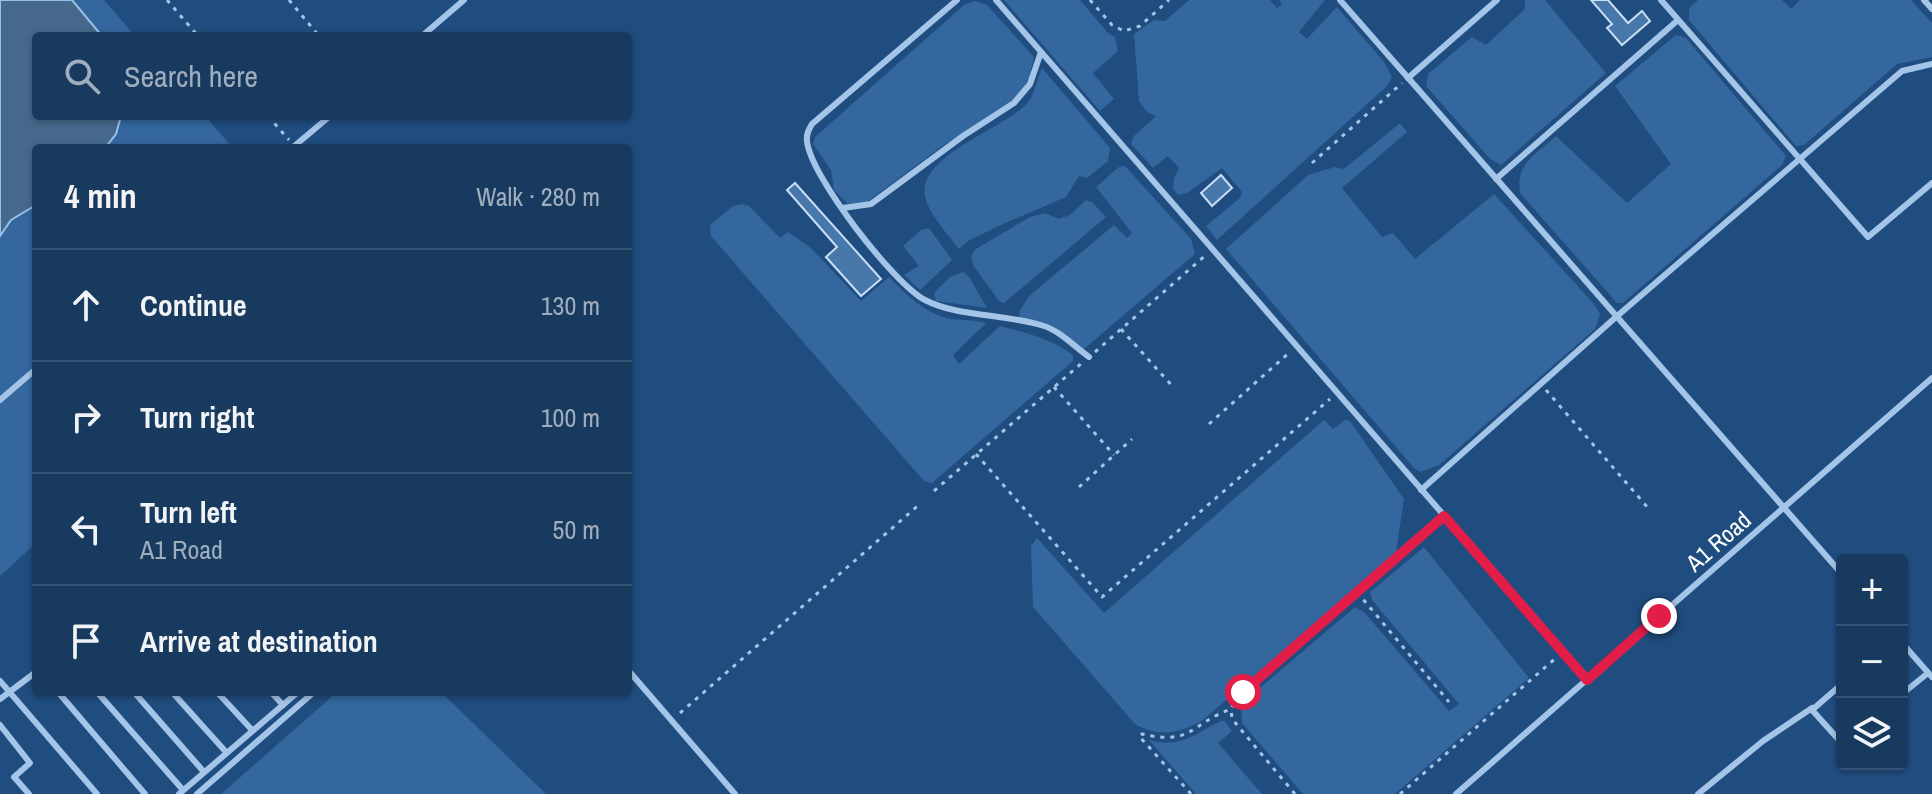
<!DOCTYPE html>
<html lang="en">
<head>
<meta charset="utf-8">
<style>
	body { margin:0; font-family:"Archivo Narrow",sans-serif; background:#214165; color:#f1f3f6 }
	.controls { position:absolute; right:24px; bottom:24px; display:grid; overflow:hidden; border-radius:8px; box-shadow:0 2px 6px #0004 }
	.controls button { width:72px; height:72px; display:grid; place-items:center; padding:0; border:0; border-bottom:2px solid #365474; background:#183a5f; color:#f1f3f6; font:40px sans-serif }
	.stop { position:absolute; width:24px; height:24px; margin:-18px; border:6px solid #e11d48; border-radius:50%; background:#fff }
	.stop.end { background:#e11d48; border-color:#fff; box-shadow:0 2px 8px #0008 }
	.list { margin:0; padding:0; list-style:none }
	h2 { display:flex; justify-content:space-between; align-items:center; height:104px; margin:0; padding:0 32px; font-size:34px }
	h2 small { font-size:26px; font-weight:400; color:#9fadbd }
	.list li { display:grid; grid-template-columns:52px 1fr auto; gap:24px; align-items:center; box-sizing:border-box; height:112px; padding:0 32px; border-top:2px solid #365474 }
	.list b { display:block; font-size:30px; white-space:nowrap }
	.list p { margin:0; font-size:26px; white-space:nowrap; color:#9fadbd }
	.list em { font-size:26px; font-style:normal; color:#9fadbd }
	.icon { flex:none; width:44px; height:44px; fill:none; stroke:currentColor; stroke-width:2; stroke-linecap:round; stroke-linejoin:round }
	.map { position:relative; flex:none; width:1932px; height:794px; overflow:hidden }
	.search { position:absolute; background:#183a5f; box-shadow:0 2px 6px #0004; left:32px; top:32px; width:600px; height:88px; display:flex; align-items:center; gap:20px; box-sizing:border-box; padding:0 28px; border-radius:8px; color:#9fadbd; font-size:30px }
	.panel { position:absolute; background:#183a5f; box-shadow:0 2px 6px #0004; left:32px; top:144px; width:600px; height:552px; border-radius:8px }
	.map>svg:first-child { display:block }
	.green { fill:#33679d }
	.water { fill:#46688c; stroke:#98c0e9; stroke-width:2 }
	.building { fill:#4877a9; stroke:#c8def6; stroke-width:2 }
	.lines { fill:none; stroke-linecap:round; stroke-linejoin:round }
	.path { stroke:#a4c5e8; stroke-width:3; stroke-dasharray:4 6; stroke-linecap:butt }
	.lane { stroke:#a4c5e8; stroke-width:6 }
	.route { stroke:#e11d48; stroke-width:10 }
	.labels { text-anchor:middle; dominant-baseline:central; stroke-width:6; stroke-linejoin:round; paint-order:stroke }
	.street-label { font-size:24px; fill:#fff; stroke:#204d7f }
</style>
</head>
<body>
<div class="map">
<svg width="1932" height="794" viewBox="0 0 1932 794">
	<rect width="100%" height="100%" fill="#204d7f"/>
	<g class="green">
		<path d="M 0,0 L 104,0 L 135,36 L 36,36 L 36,116 L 205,116 L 233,148 L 36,148 L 36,543 L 0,576 Z"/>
		<path d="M 1004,0 L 1080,0 L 1108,33 L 1115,37 L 1118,51 L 1093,73 L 1114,99 L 1100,111 Z"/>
		<path d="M 1189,0 L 1270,0 L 1277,8 L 1282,4 L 1279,0 L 1325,0 L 1299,32 L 1307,39 L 1337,7 L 1384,62 L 1392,77 L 1387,86 L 1217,240 L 1206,226 L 1240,198 L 1242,192 L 1222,168 L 1187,193 L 1178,195 L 1173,188 L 1174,178 L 1179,168 L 1168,156 L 1153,168 L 1131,144 L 1134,136 L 1156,116 L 1147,112 L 1139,101 L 1134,34 L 1154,20 L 1165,21 Z"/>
		<path d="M 1525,0 L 1545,0 L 1606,73 L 1501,165 L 1490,159 L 1426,86 L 1428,74 L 1472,37 L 1486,45 L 1525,9 Z"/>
		<path d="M 1698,0 L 1782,0 L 1791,9 L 1800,0 L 1911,0 L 1932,23 L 1932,57 L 1897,64 L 1804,145 L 1796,146 L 1689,20 L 1689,8 Z"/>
		<path d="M 975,1 L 987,5 L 1034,57 L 1029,78 L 1020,94 L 1008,105 L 941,147 L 867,202 L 848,204 L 834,190 L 831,170 L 813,144 L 815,137 L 964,5 Z"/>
		<path d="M 1676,35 L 1686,38 L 1786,156 L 1782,165 L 1623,303 L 1617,303 L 1520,193 C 1515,163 1536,155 1556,136 L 1627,203 L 1671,164 L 1615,86 Z"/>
		<path d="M 1042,68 L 1110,148 L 1108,161 L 1087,178 L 1079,176 L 1066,197 L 1003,224 L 968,241 L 959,249 C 948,234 929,215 925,196 C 917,155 1007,128 1028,102 C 1035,93 1037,79 1042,68 Z"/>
		<path d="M 1400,123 L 1407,132 L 1342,188 L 1382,237 L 1393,233 L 1415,259 L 1494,194 L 1594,304 L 1600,314 L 1595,329 L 1439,465 L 1420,472 L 1414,468 L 1226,249 L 1308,175 L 1335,167 L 1344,169 Z"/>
		<path d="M 1125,166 L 1191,239 L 1195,254 L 1084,349 L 1045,323 L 1020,317 L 1019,312 L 1029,296 L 1114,225 L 1127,238 L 1132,233 L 1096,187 L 1119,167 Z"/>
		<path d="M 1086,200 L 1092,202 L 1106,217 L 1004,303 L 999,301 L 973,265 L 971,256 L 976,249 L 1030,217 L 1045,213 L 1059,219 L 1070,215 Z"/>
		<path d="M 742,204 L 749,206 L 780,238 L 788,232 L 811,248 L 861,301 L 889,277 C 905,294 924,312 947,318 C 960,321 973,319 986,323 L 953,355 L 959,364 L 1000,326 C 1026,333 1050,338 1073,355 L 1073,361 L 932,483 L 924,481 L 711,236 L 710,225 L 733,206 Z"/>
		<path d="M 929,228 L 952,260 L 920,290 L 904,275 L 919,266 L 903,246 L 921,230 Z"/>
		<path d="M 963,272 L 969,277 L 987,308 L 936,301 L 934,293 L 950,277 Z"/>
		<path d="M 1324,420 L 1333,429 L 1345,420 L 1350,421 L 1404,499 L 1396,552 L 1203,720 C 1181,733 1158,738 1135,724 L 1033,607 L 1031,546 L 1037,538 L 1104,613 Z"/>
		<path d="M 1424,547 L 1529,678 L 1395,794 L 1303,794 L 1242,723 L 1241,704 L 1355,607 L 1365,613 L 1449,711 L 1459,704 L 1372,600 L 1370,592 Z"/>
		<path d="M 337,692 L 441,692 L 546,794 L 221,794 Z"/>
		<path d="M 1221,721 L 1225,721 L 1232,731 L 1218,743 L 1262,794 L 1196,794 L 1149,740 C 1181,749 1194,734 1221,721 Z"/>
	</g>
	<path class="water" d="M 0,0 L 72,0 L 102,36 L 36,36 L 36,116 L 121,116 L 116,134 L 105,148 L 36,148 L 36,205 L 11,220 L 0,236 Z"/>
	<g class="building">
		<path d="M 1591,0 L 1608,0 L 1628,23 L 1642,11 L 1650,21 L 1622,45 L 1607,28 L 1612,24 Z"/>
		<path d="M 1221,175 L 1232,188 L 1212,206 L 1201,193 Z"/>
		<path d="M 795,183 L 881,279 L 861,296 L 826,257 L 837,247 L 787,190 Z"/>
	</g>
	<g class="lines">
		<g class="path">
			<path d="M 167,0 L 198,36"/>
			<path d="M 289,0 L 319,36"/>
			<path d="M 1090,0 L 1112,25 L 1124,31 L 1140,26 L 1169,0"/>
			<path d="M 268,116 L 289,140"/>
			<path d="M 1312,163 L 1402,83"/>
			<path d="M 1121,329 L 1174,388"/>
			<path d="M 1095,352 L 1207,254"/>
			<path d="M 1054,387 L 1114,455"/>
			<path d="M 1546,390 L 1649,509"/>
			<path d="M 1209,424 L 1290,352"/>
			<path d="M 976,454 L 1102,597 L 1330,399"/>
			<path d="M 1079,487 L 1132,439"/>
			<path d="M 934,491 L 1083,362"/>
			<path d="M 1357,592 L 1449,702"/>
			<path d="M 680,713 L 921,503"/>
			<path d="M 1191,794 L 1139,736 L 1142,734 C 1193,746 1191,723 1231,709"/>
			<path d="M 1295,794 L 1232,719 L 1231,709 L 1235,700 L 1439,521"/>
			<path d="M 1400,794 L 1557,657"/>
		</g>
		<g class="lane">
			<path d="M 957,0 L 812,124 C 809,129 806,134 807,141 C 810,176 894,284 925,300 C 957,317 1008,314 1044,326 C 1060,331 1075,347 1089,357"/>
			<path d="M 996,0 L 1587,680"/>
			<path d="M 1340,0 L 1842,574"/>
			<path d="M 1661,0 L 1868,237 L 1932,183"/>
			<path d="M 1924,0 L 1932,9"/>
			<path d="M 422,36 L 464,0"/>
			<path d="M 1408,78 L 1497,0"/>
			<path d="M 292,148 L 330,116"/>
			<path d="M 1496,179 L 1678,20"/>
			<path d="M 843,208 L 871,204 L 963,136 L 1014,103 L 1030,84 L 1041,52"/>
			<path d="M 0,400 L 36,369"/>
			<path d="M 1421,490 L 1616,317 L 1902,71 L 1932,64"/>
			<path d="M 1902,643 L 1932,677"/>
			<path d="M 628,670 L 735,794"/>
			<path d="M 0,681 L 97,794"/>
			<path d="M 1842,684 L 1812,710 L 1839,740 L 1842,741"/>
			<path d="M 58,692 L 145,794"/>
			<path d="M 97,692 L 183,790"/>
			<path d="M 134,692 L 204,772"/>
			<path d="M 172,692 L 226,752"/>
			<path d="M 217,692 L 252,730"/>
			<path d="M 271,692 L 283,705"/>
			<path d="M 1902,694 L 1928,673"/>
			<path d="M 0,699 L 36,672"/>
			<path d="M 0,725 L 30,763 L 14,777 L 29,794"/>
			<path d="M 179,794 L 298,692"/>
			<path d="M 197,794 L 314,692"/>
			<path d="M 1456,794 L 1932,378"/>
			<path d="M 1698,794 L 1763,741 L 1812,708"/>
		</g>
	</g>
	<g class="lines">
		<path class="route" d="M 1243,692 L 1444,516 L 1587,680 L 1659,616"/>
	</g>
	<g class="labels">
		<g class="street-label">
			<text transform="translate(1718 541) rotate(-41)">A1 Road</text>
		</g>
	</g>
</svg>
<div class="controls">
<button>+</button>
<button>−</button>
<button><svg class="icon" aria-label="layers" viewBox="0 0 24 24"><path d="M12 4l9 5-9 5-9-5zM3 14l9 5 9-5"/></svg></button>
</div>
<div class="stop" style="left:1243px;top:692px"></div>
<div class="stop end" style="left:1659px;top:616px"></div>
<div class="search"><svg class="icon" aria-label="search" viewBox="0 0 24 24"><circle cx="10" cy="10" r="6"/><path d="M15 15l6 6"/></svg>Search here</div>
<section class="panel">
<h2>4 min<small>Walk · 280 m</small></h2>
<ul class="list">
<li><svg class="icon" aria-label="ahead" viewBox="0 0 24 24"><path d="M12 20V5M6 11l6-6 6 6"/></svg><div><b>Continue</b></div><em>130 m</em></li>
<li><svg class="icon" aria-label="right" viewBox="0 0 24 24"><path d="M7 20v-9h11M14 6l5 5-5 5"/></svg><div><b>Turn right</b></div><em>100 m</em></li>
<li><svg class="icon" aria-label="left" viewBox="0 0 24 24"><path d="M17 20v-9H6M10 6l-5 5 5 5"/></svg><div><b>Turn left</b><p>A1 Road</p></div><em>50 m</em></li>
<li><svg class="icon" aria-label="arrive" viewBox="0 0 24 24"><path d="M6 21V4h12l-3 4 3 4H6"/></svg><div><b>Arrive at destination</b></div></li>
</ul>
</section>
</div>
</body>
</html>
